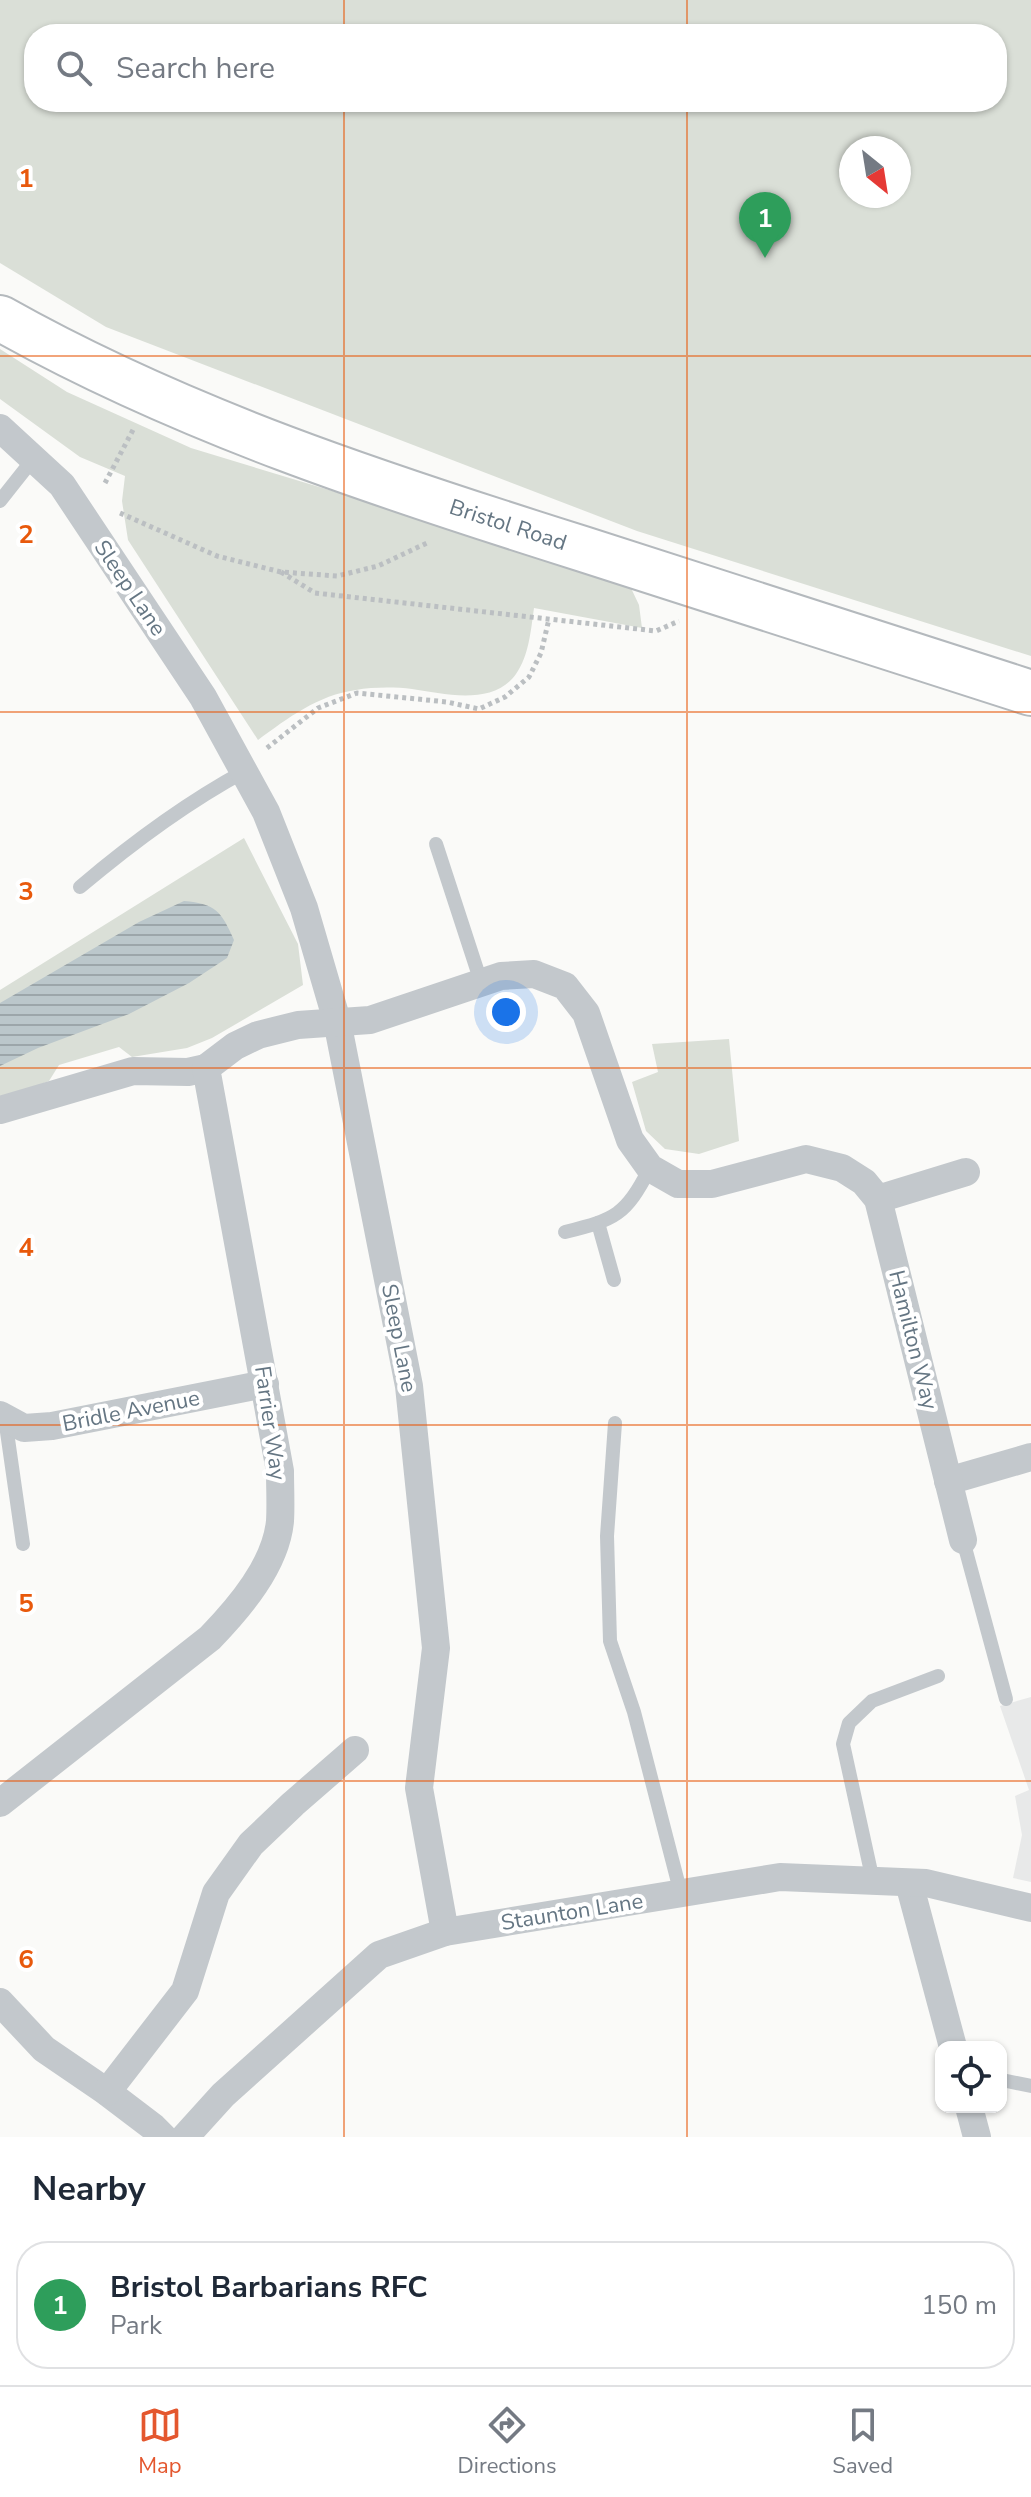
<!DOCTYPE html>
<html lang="en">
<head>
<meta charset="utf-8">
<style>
	body { margin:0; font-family:"Nunito Sans",sans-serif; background:#f2f2f3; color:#1f2937 }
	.controls { position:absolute; right:24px; bottom:24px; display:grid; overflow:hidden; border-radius:16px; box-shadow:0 2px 6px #0004 }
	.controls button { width:72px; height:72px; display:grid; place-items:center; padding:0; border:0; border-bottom:2px solid #e0e1e3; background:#fff; color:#1f2937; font:40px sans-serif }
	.compass { position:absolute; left:839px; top:136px; width:72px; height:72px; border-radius:50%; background:#fff; box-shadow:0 2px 6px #0004; rotate:150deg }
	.you { position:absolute; left:506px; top:1012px; width:28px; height:28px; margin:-20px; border:6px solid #fff; border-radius:50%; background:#1a73e8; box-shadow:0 0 0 12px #1a73e833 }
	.badge { display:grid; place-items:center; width:52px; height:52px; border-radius:50%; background:#e4572e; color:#fff; font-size:26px; font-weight:700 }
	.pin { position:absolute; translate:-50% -66px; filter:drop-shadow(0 2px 4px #0008) }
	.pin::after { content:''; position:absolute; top:42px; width:28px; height:24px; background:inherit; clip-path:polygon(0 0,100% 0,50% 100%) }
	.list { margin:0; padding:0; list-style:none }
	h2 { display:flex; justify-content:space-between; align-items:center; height:104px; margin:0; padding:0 32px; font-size:34px }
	h2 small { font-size:26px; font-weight:400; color:#747a83 }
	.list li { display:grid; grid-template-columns:52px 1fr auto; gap:24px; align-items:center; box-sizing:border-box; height:128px; margin:0 16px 16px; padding:0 16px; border:2px solid #e0e1e3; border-radius:32px }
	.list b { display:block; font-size:30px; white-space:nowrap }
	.list p { margin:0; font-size:26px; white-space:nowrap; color:#747a83 }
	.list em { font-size:26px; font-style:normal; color:#747a83 }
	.icon { flex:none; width:44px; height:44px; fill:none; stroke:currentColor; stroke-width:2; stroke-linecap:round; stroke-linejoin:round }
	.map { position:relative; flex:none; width:1031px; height:2137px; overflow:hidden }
	.search { position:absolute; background:#fff; box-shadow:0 2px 6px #0004; left:24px; right:24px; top:24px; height:88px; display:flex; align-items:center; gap:20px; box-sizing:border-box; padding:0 28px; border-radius:32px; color:#747a83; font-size:30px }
	.sheet { height:248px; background:#fff }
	nav { display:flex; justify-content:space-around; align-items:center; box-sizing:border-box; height:112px; border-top:2px solid #e0e1e3; background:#fff; font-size:22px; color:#747a83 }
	nav a { display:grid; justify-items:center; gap:4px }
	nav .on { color:#e4572e }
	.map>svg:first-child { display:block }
	.built { fill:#e8e9e9 }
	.green { fill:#dadfd7; fill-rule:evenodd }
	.water { fill:url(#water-rules) }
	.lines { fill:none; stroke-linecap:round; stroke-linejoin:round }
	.trunk-casing { stroke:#b4b9bd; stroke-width:48 }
	.path { stroke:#bbbfc2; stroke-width:5; stroke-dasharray:4 4; stroke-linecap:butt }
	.service { stroke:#c3c8cc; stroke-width:14 }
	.minor { stroke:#c3c8cc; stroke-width:28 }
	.trunk { stroke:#fff; stroke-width:44 }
	.grid { fill:none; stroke:#e8590c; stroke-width:2; stroke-opacity:0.55 }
	.labels { text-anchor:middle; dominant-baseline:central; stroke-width:8; stroke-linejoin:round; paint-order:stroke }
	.street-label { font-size:22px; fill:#657683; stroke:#fff }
	.grid-label { font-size:26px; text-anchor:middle; font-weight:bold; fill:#e8590c; stroke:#fff; stroke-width:8; stroke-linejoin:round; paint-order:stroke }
</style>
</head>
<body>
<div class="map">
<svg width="1031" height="2137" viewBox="0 0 1031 2137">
	<defs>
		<pattern id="water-rules" width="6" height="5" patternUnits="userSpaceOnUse" patternTransform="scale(2)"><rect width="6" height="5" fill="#bbc7cb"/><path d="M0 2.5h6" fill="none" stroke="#9ca6aa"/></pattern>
	</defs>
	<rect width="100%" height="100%" fill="#fafaf8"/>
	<path class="built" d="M 1031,1697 L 1031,1882 L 1013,1878 L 1022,1835 L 1015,1796 L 1029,1790 L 1000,1706 Z"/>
	<g class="green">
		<path d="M 0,0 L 1031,0 L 1031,656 L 637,531 L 106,327 L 0,263 ZM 997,34 L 997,102 L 34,102 L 34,34 ZM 899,148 L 899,196 L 851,196 L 851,148 Z"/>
		<path d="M 0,349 L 67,392 L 191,448 L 494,540 L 630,586 L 639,605 L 642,628 L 534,608 C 531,629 529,656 516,674 C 493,706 445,694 412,689 C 395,687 373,687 356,690 C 318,695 288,718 258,740 L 128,540 L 122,501 L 125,476 L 80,457 L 0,399 Z"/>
		<path d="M 244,838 L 298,944 L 303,985 L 212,1038 L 187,1048 L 132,1057 L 119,1047 L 59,1065 L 49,1081 L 0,1100 L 0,990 Z"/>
		<path d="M 729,1039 L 739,1141 L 699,1154 L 665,1149 L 646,1131 L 632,1082 L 658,1072 L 652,1044 Z"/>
	</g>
	<path class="water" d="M 184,901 C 216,904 221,911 234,940 L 227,958 L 189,983 L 129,1014 L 38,1048 L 0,1066 L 0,1003 L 139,922 Z"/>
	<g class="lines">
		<g class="trunk-casing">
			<path id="trunk" d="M 0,318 C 183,421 383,486 583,549 C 732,597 881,646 1031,693"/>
		</g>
		<g class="path">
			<path d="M 105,483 L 134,428"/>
			<path d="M 120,513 L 217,556 L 281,572 L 337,576 L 378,566 L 429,542"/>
			<path d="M 281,572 L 315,593 L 656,631 L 679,621"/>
			<path d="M 267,748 L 318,708 L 357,693 L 447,702 L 479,709 L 505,697 L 529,677 L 541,653 L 549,619"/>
		</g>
		<g class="service">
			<path d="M 0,501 L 34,458"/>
			<path d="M 436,844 L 481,982"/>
			<path d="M 80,887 C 132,843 184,804 245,771"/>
			<path d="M 598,1223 L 614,1280"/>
			<path d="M 565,1232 C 616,1219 625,1216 650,1168"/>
			<path d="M 5,1418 L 23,1544"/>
			<path d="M 615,1423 L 607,1536 L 610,1641 L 634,1712 L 681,1894"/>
			<path d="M 963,1540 L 1006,1699"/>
			<path d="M 873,1881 L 843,1744 L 849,1723 L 872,1701 L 938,1676"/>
			<path d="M 1002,2080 L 1031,2086"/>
		</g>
		<g class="minor">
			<path d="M 0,428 L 62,485 L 203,697 L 266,812 L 304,908 L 337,1021 L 409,1386 L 436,1648 L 419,1788 L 445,1932"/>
			<path d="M 0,1110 L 133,1071 L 188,1072 L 206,1068"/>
			<path d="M 878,1199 L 966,1172"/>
			<path d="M 0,1415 L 24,1428 L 52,1426 L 265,1384"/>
			<path d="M 948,1481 L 1031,1457"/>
			<path d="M 0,1803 L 210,1638 C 239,1608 276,1565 280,1521 C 281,1505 280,1488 280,1471 L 206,1068 L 235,1046 L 258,1035 L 298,1025 L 370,1020 L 501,976 L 534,974 L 565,986 L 586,1013 L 630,1140 L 650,1168 L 678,1184 L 712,1184 L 806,1159 L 842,1168 L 864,1182 L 878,1199 L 963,1540"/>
			<path d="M 909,1883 L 953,2047"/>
			<path d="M 0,2002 L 44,2049 L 107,2092 L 153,2127 L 163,2137"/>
			<path d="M 107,2092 L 185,1991 L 216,1893 L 251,1844 L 293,1804 L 355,1750"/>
			<path d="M 969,2107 L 977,2137"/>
			<path d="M 185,2137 L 223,2095 L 379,1955 L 445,1932 L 780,1877 L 926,1883 L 1031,1908"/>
		</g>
		<use href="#trunk" class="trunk"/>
	</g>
	<path class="grid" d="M 344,0 L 344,34M 687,0 L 687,34M 344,102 L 344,2137M 687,102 L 687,2137M 0,356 L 1031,356M 0,712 L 1031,712M 0,1068 L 1031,1068M 0,1425 L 1031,1425M 0,1781 L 1031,1781"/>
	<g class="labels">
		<g class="street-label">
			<text transform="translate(508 525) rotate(18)">Bristol Road</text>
			<text transform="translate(130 588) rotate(56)">Sleep Lane</text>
			<text transform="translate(399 1338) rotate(79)">Sleep Lane</text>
			<text transform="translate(913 1340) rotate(76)">Hamilton Way</text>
			<text transform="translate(131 1411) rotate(-11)">Bridle Avenue</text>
			<text transform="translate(270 1423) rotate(82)">Farrier Way</text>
			<text transform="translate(572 1912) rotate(-9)">Staunton Lane</text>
		</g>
	</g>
	<g class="grid-label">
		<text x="26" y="187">1</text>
		<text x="26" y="543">2</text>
		<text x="26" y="900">3</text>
		<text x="26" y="1256">4</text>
		<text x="26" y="1612">5</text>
		<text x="26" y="1968">6</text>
	</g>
</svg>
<div class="controls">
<button><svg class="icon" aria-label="locate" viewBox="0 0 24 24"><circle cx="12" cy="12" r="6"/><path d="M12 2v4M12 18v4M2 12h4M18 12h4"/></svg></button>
</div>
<svg class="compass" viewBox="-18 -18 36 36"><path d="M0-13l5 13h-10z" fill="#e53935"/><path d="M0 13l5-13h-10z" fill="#747a83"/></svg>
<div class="you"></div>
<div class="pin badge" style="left:765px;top:258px;background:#2e9e5b">1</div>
<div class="search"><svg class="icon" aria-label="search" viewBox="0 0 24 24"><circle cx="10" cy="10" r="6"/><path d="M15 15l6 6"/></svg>Search here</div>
</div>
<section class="sheet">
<h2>Nearby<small></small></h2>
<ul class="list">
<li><span class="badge" style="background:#2e9e5b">1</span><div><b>Bristol Barbarians RFC</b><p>Park</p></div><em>150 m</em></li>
</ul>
</section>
<nav>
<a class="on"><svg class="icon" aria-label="map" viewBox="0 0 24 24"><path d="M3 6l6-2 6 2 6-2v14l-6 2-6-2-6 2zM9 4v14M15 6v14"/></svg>Map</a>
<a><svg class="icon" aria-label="directions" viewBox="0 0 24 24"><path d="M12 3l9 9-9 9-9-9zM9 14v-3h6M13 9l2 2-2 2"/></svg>Directions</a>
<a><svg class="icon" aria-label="saved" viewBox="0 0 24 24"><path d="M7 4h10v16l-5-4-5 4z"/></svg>Saved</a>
</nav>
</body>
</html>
